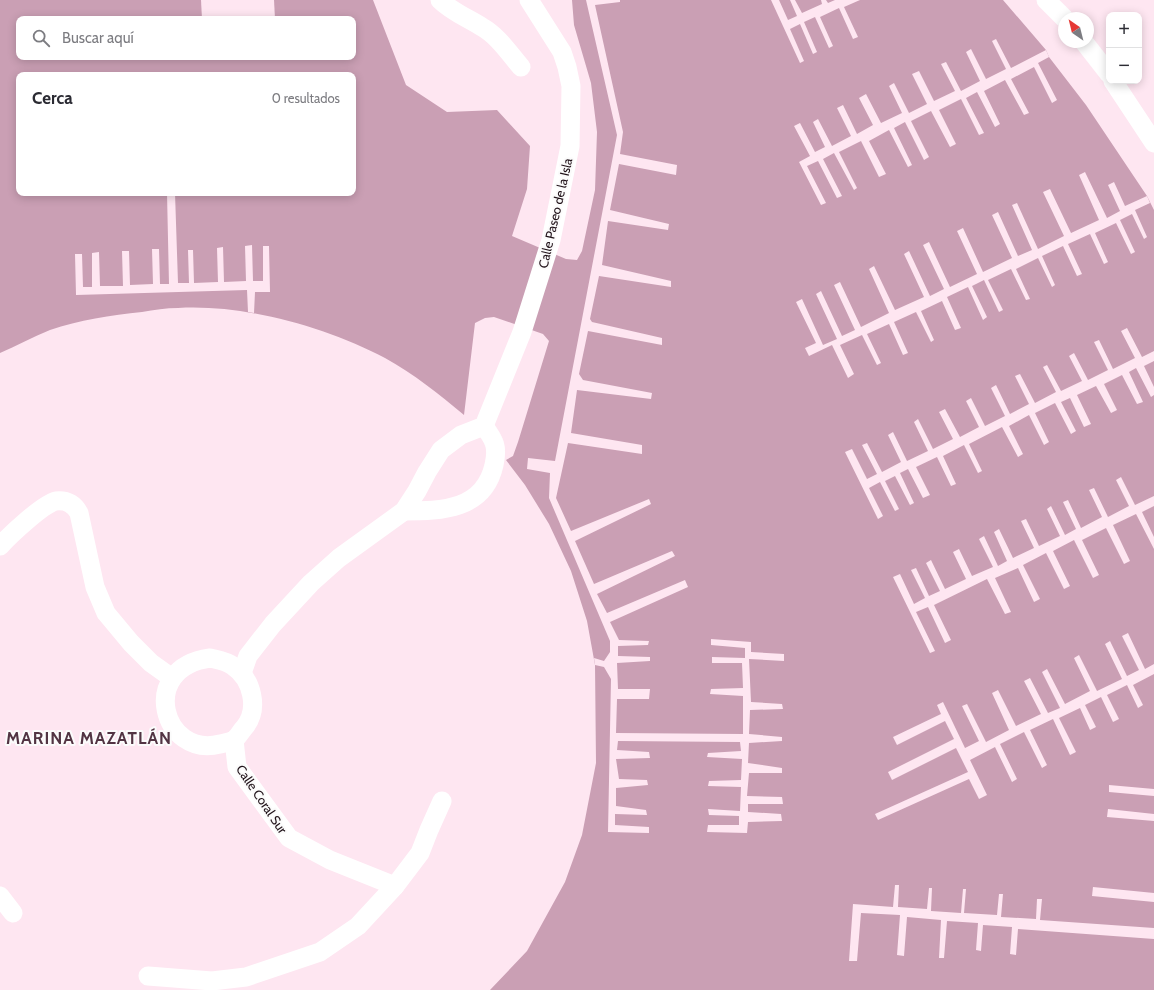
<!DOCTYPE html>
<html lang="es">
<head>
<meta charset="utf-8">
<style>
	body { margin:0; font-family:Cabin,sans-serif; background:#f2f2f3; color:#2b2b33 }
	.controls { position:absolute; right:12px; top:12px; display:grid; overflow:hidden; border-radius:8px; box-shadow:0 2px 10px #0003 }
	.controls button { width:36px; height:36px; display:grid; place-items:center; padding:0; border:0; border-bottom:1px solid #e1e1e2; background:#fff; color:#2b2b33; font:20px sans-serif }
	.compass { position:absolute; left:1058px; top:12px; width:36px; height:36px; border-radius:50%; background:#fff; box-shadow:0 2px 10px #0003; rotate:325deg }
	.list { margin:0; padding:0; list-style:none }
	h2 { display:flex; justify-content:space-between; align-items:center; height:52px; margin:0; padding:0 16px; font-size:17px }
	h2 small { font-size:13px; font-weight:400; color:#7c7c81 }
	.icon { flex:none; width:22px; height:22px; fill:none; stroke:currentColor; stroke-width:2; stroke-linecap:round; stroke-linejoin:round }
	.map { position:relative; flex:none; width:1154px; height:990px; overflow:hidden }
	.search { position:absolute; background:#fff; box-shadow:0 2px 10px #0003; left:16px; top:16px; width:340px; height:44px; display:flex; align-items:center; gap:10px; box-sizing:border-box; padding:0 14px; border-radius:8px; color:#7c7c81; font-size:15px }
	.panel { position:absolute; background:#fff; box-shadow:0 2px 10px #0003; left:16px; top:72px; width:340px; height:124px; border-radius:8px }
	.map>svg:first-child { display:block }
	.water { fill:#ca9fb4; fill-rule:evenodd }
	.pier { fill:#fee6f1 }
	.lines { fill:none; stroke-linecap:round; stroke-linejoin:round }
	.minor { stroke:#fff; stroke-width:19 }
	.labels { text-anchor:middle; dominant-baseline:central; stroke-width:4; stroke-linejoin:round; paint-order:stroke }
	.street-label { font-size:13px; fill:#201219; stroke:#fbfbfb }
	.district-label { font-size:17px; font-weight:bold; letter-spacing:1px; fill:#523443; stroke:#fbfbfb }
</style>
</head>
<body>
<div class="map">
<svg width="1154" height="990" viewBox="0 0 1154 990">
	<rect width="100%" height="100%" fill="#fee6f1"/>
	<path class="water" d="M 0,0 L 373,0 L 406,85 L 447,112 L 497,110 L 530,146 L 527,189 L 512,236 L 566,259 L 577,260 L 582,251 L 595,190 L 597,132 L 591,83 L 574,25 L 572,0 L 1003,0 L 1046,50 L 1049,57 L 1086,105 L 1147,196 L 1154,210 L 1154,990 L 490,990 L 527,951 L 565,882 L 582,835 L 596,763 L 595,665 L 587,621 L 571,571 L 549,524 L 525,485 L 506,460 L 513,456 L 518,442 L 549,341 L 543,334 L 494,317 L 485,318 L 475,323 L 464,415 C 439,394 414,374 385,358 C 326,327 245,304 178,308 C 166,308 154,310 142,312 C 111,315 79,320 50,330 C 33,337 16,346 0,353 ZM 19,19 L 353,19 L 353,57 L 19,57 ZM 19,75 L 353,75 L 353,193 L 19,193 Z"/>
	<g class="pier">
		<path d="M 201,0 L 274,0 L 275,19 L 202,19 Z"/>
		<path d="M 586,0 L 620,0 L 620,2 L 595,5 L 623,132 L 620,154 L 677,165 L 676,175 L 619,164 L 610,210 L 669,224 L 668,230 L 608,221 L 602,265 L 671,281 L 671,287 L 599,276 L 590,319 L 592,322 L 662,338 L 662,345 L 588,331 L 579,374 L 583,380 L 652,393 L 651,399 L 577,390 L 571,433 L 642,445 L 642,454 L 568,443 L 556,498 L 571,531 L 649,499 L 651,504 L 575,541 L 594,584 L 672,551 L 675,556 L 597,594 L 607,613 L 685,580 L 688,587 L 610,622 L 619,640 L 649,641 L 648,645 L 618,646 L 618,656 L 650,657 L 650,661 L 617,663 L 618,689 L 650,689 L 649,699 L 617,699 L 616,733 L 743,734 L 743,696 L 710,694 L 711,689 L 743,688 L 742,663 L 712,663 L 712,657 L 745,658 L 745,648 L 711,645 L 711,639 L 751,642 L 751,652 L 784,654 L 784,661 L 749,659 L 751,702 L 782,704 L 783,709 L 750,710 L 749,734 L 782,737 L 782,741 L 749,743 L 748,763 L 782,768 L 782,773 L 749,773 L 747,796 L 782,797 L 783,804 L 748,804 L 748,812 L 781,814 L 782,821 L 748,822 L 747,833 L 707,832 L 708,825 L 739,825 L 739,816 L 709,815 L 708,809 L 740,811 L 741,787 L 708,786 L 709,781 L 741,780 L 742,759 L 707,757 L 708,753 L 741,751 L 740,742 L 618,741 L 617,750 L 649,752 L 650,758 L 616,759 L 619,779 L 647,780 L 648,785 L 616,788 L 616,806 L 646,810 L 647,815 L 615,814 L 615,825 L 649,827 L 649,833 L 608,832 L 611,679 L 604,667 L 595,665 L 594,658 L 604,661 L 610,652 L 610,641 L 549,498 L 550,473 L 527,469 L 528,458 L 555,461 L 617,135 Z"/>
		<path d="M 771,0 L 779,0 L 788,20 L 797,16 L 790,0 L 795,0 L 802,13 L 822,4 L 821,0 L 826,0 L 828,3 L 835,0 L 860,0 L 844,7 L 858,37 L 853,39 L 839,8 L 820,17 L 833,46 L 829,48 L 815,17 L 804,22 L 817,52 L 813,54 L 800,24 L 790,29 L 804,61 L 800,63 Z"/>
		<path d="M 996,39 L 1011,68 L 1046,50 L 1049,57 L 1038,63 L 1057,100 L 1052,103 L 1034,67 L 1011,79 L 1029,113 L 1024,115 L 1005,80 L 984,91 L 1000,124 L 995,127 L 977,92 L 966,98 L 984,133 L 979,135 L 961,99 L 939,110 L 956,144 L 950,147 L 931,111 L 911,121 L 929,157 L 924,160 L 905,122 L 894,128 L 912,165 L 908,167 L 889,130 L 869,141 L 886,174 L 879,177 L 861,141 L 839,152 L 857,188 L 854,190 L 834,153 L 823,159 L 842,196 L 837,198 L 818,161 L 807,166 L 826,203 L 821,205 L 799,162 L 810,156 L 794,126 L 800,123 L 815,152 L 825,147 L 813,122 L 818,119 L 832,146 L 851,136 L 837,108 L 843,105 L 857,134 L 873,125 L 859,98 L 866,94 L 881,123 L 902,113 L 889,86 L 894,83 L 909,113 L 927,104 L 912,74 L 919,71 L 934,101 L 955,91 L 941,64 L 946,62 L 961,91 L 980,81 L 966,52 L 971,49 L 986,79 L 1006,69 L 992,41 Z"/>
		<path d="M 1085,172 L 1107,218 L 1120,211 L 1108,185 L 1114,182 L 1125,206 L 1147,196 L 1150,203 L 1135,210 L 1147,237 L 1144,239 L 1132,214 L 1120,220 L 1135,252 L 1131,254 L 1116,223 L 1095,233 L 1108,262 L 1104,264 L 1090,234 L 1068,244 L 1082,274 L 1077,276 L 1063,246 L 1042,256 L 1055,285 L 1052,287 L 1038,258 L 1016,269 L 1030,299 L 1026,300 L 1011,269 L 988,280 L 1003,310 L 999,312 L 984,280 L 972,286 L 987,317 L 983,320 L 968,287 L 947,297 L 961,328 L 955,330 L 942,301 L 921,311 L 934,340 L 931,342 L 916,312 L 894,322 L 908,353 L 903,355 L 889,324 L 867,334 L 881,363 L 877,365 L 862,335 L 840,345 L 854,374 L 848,378 L 832,345 L 809,356 L 805,348 L 816,343 L 796,302 L 802,299 L 823,345 L 837,339 L 816,294 L 821,291 L 842,336 L 855,330 L 834,285 L 840,282 L 861,327 L 889,313 L 869,269 L 874,266 L 895,310 L 924,297 L 904,254 L 909,251 L 930,296 L 944,289 L 923,245 L 929,242 L 950,287 L 977,274 L 957,231 L 963,228 L 983,272 L 1012,258 L 992,215 L 998,212 L 1018,256 L 1032,250 L 1012,205 L 1017,203 L 1038,249 L 1064,236 L 1043,192 L 1050,189 L 1071,233 L 1099,220 L 1079,175 Z"/>
		<path d="M 167,193 L 175,193 L 178,283 L 189,283 L 188,250 L 193,250 L 194,283 L 218,282 L 217,248 L 223,247 L 224,282 L 246,281 L 245,246 L 252,245 L 253,281 L 263,281 L 263,246 L 269,246 L 270,292 L 255,292 L 254,313 L 248,312 L 247,290 L 76,295 L 75,254 L 82,254 L 83,287 L 92,287 L 92,253 L 99,252 L 100,286 L 123,286 L 122,251 L 129,251 L 130,285 L 153,284 L 152,249 L 159,249 L 160,284 L 169,284 Z"/>
		<path d="M 1127,328 L 1142,357 L 1154,351 L 1154,361 L 1144,366 L 1154,387 L 1154,395 L 1151,397 L 1136,368 L 1129,372 L 1143,402 L 1137,404 L 1122,375 L 1104,384 L 1117,410 L 1111,413 L 1096,386 L 1077,395 L 1091,424 L 1084,427 L 1070,398 L 1061,402 L 1076,431 L 1071,434 L 1055,403 L 1035,413 L 1049,442 L 1044,445 L 1029,415 L 1009,426 L 1023,454 L 1018,457 L 1002,427 L 969,444 L 982,471 L 978,473 L 964,445 L 943,456 L 956,484 L 951,486 L 937,457 L 916,467 L 930,495 L 923,498 L 908,469 L 900,473 L 914,503 L 910,505 L 895,476 L 885,481 L 899,509 L 895,511 L 880,482 L 869,488 L 883,516 L 878,519 L 845,452 L 852,449 L 867,479 L 877,474 L 862,445 L 867,443 L 882,472 L 901,462 L 888,435 L 893,432 L 907,461 L 928,451 L 914,422 L 918,419 L 933,449 L 953,439 L 939,412 L 945,409 L 960,437 L 979,427 L 966,401 L 971,398 L 985,426 L 1005,416 L 991,388 L 996,385 L 1010,414 L 1029,404 L 1015,376 L 1020,374 L 1035,403 L 1056,392 L 1043,367 L 1047,365 L 1061,391 L 1082,381 L 1069,356 L 1074,353 L 1088,380 L 1108,370 L 1094,342 L 1099,340 L 1113,369 L 1135,358 L 1121,331 Z"/>
		<path d="M 1121,477 L 1135,505 L 1154,496 L 1154,506 L 1142,512 L 1154,537 L 1154,549 L 1136,514 L 1113,525 L 1130,561 L 1124,564 L 1106,528 L 1082,540 L 1099,575 L 1093,578 L 1074,540 L 1053,551 L 1070,586 L 1064,589 L 1046,553 L 1023,565 L 1040,599 L 1034,602 L 1018,568 L 995,578 L 1011,612 L 1005,614 L 987,579 L 934,605 L 951,640 L 945,643 L 928,607 L 916,612 L 935,651 L 930,653 L 893,577 L 900,574 L 914,604 L 925,598 L 911,570 L 916,568 L 929,596 L 940,591 L 926,563 L 931,560 L 945,589 L 966,579 L 953,552 L 959,549 L 972,576 L 993,567 L 979,539 L 984,536 L 998,566 L 1007,561 L 994,532 L 999,529 L 1013,558 L 1034,548 L 1021,521 L 1026,519 L 1039,546 L 1060,536 L 1047,509 L 1051,506 L 1065,535 L 1076,529 L 1063,502 L 1068,500 L 1081,528 L 1102,517 L 1089,490 L 1094,488 L 1108,517 L 1129,506 L 1116,480 Z"/>
		<path d="M 1128,633 L 1145,669 L 1154,664 L 1154,674 L 1133,685 L 1143,705 L 1138,708 L 1127,685 L 1107,695 L 1119,719 L 1113,722 L 1101,697 L 1085,705 L 1096,727 L 1090,730 L 1080,708 L 1059,718 L 1076,752 L 1070,755 L 1053,719 L 1030,730 L 1047,765 L 1042,768 L 1024,732 L 1000,744 L 1017,779 L 1012,782 L 995,747 L 970,760 L 987,795 L 979,799 L 969,779 L 878,820 L 875,814 L 968,772 L 956,748 L 892,780 L 888,772 L 954,739 L 945,721 L 897,745 L 893,737 L 941,714 L 937,705 L 943,702 L 965,748 L 979,741 L 962,706 L 967,704 L 986,742 L 1009,730 L 992,693 L 998,690 L 1016,726 L 1041,714 L 1024,681 L 1030,678 L 1048,713 L 1060,708 L 1042,672 L 1047,669 L 1065,704 L 1090,691 L 1074,658 L 1079,655 L 1097,691 L 1122,679 L 1105,644 L 1110,641 L 1127,676 L 1139,670 L 1122,636 Z"/>
		<path d="M 1109,785 L 1154,789 L 1154,796 L 1109,792 Z"/>
		<path d="M 1108,809 L 1154,814 L 1154,821 L 1107,817 Z"/>
		<path d="M 895,885 L 899,885 L 898,907 L 927,909 L 929,888 L 932,888 L 931,911 L 961,913 L 963,889 L 966,889 L 964,913 L 997,915 L 999,894 L 1003,894 L 1001,917 L 1036,919 L 1037,899 L 1042,899 L 1040,920 L 1154,928 L 1154,939 L 1018,929 L 1016,955 L 1010,954 L 1012,927 L 983,925 L 981,951 L 976,950 L 978,923 L 947,921 L 944,958 L 939,958 L 941,920 L 907,917 L 904,956 L 897,955 L 900,915 L 861,913 L 857,961 L 849,961 L 853,904 L 893,907 Z"/>
		<path d="M 1093,887 L 1154,893 L 1154,902 L 1092,896 Z"/>
	</g>
	<g class="lines">
		<g class="minor">
			<path d="M 440,0 C 452,12 468,18 482,27 C 498,36 509,53 521,67"/>
			<path d="M 1046,0 L 1064,18"/>
			<path d="M 1084,42 L 1109,74"/>
			<path d="M 1113,81 L 1154,143"/>
			<path d="M 404,511 C 442,511 484,510 494,465 C 498,447 495,441 484,426"/>
			<path d="M 0,546 C 10,535 43,504 56,501 C 67,500 74,504 79,513 L 95,587 L 106,613 L 131,643 L 151,663 L 172,678"/>
			<path d="M 210,658 C 218,660 226,661 233,666 C 252,679 260,709 244,728 C 241,731 238,737 234,740 C 231,742 224,743 220,744 C 163,759 137,668 210,658 Z"/>
			<path d="M 242,673 L 248,656 L 273,624 L 311,583 L 339,558 L 404,511 L 417,491 L 427,472 L 441,450 L 461,435 L 484,426 L 522,332 L 551,240 L 570,146 L 571,86 L 567,67 L 562,52 L 529,0"/>
			<path d="M 234,740 L 237,767 L 289,838 L 330,860 L 395,886"/>
			<path d="M 0,896 L 13,913"/>
			<path d="M 148,976 L 212,981 L 246,977 L 320,952 L 358,926 L 395,886 L 420,853 L 429,830 L 442,801"/>
		</g>
	</g>
	<g class="labels">
		<g class="street-label">
			<text transform="translate(555 213) rotate(-77)">Calle Paseo de la Isla</text>
			<text transform="translate(262 799) rotate(56)">Calle Coral Sur</text>
		</g>
		<g class="district-label">
			<text x="89" y="738">MARINA MAZATLÁN</text>
		</g>
	</g>
</svg>
<div class="controls">
<button>+</button>
<button>−</button>
</div>
<svg class="compass" viewBox="-18 -18 36 36"><path d="M0-13l5 13h-10z" fill="#e53935"/><path d="M0 13l5-13h-10z" fill="#7c7c81"/></svg>
<div class="search"><svg class="icon" aria-label="search" viewBox="0 0 24 24"><circle cx="10" cy="10" r="6"/><path d="M15 15l6 6"/></svg>Buscar aquí</div>
<section class="panel">
<h2>Cerca<small>0 resultados</small></h2>
<ul class="list">
</ul>
</section>
</div>
</body>
</html>
